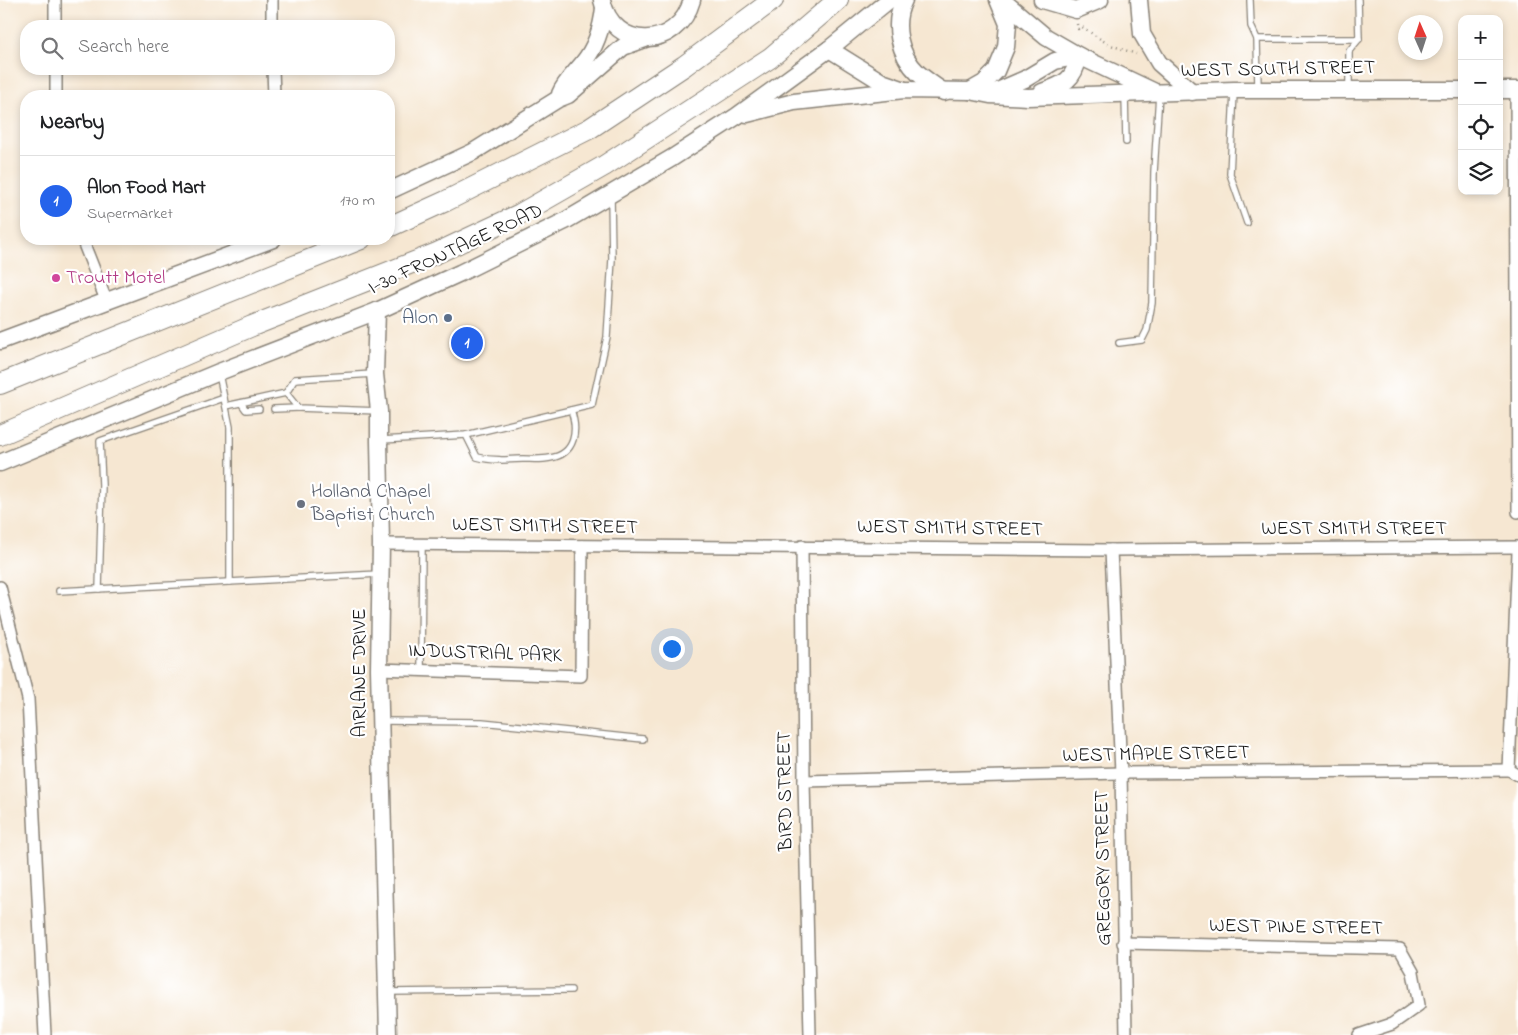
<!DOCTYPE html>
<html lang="en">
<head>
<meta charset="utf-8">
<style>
	body { margin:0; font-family:"Indie Flower",sans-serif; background:#f2f2f2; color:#202124 }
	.controls { position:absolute; right:15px; top:15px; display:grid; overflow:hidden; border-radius:10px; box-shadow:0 2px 8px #0003 }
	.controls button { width:45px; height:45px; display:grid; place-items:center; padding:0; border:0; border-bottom:1px solid #e0e0e0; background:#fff; color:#202124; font:25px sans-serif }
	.compass { position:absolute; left:1398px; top:15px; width:45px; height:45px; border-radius:50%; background:#fff; box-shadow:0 2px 8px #0003; rotate:357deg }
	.you { position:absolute; left:671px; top:648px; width:18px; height:18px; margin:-12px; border:4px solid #fff; border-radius:50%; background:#1a73e8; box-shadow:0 0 0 8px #1a73e833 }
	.badge { display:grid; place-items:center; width:32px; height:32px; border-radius:50%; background:#2563eb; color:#fff; font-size:16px; font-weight:700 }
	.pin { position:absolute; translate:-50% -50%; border:2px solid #fff; box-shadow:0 1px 5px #0006 }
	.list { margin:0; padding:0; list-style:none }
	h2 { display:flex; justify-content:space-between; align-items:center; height:65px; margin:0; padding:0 20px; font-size:21px }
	h2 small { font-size:16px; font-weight:400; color:#757577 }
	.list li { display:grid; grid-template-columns:32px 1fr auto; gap:15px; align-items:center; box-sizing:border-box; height:90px; padding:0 20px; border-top:1px solid #e0e0e0 }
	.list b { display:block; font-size:19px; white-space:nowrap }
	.list p { margin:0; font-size:16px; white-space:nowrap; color:#757577 }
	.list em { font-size:16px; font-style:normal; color:#757577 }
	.icon { flex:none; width:28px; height:28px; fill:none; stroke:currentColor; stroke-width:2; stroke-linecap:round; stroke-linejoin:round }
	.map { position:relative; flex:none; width:1518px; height:1035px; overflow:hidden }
	.search { position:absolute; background:#fff; box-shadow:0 2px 8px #0003; left:20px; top:20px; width:375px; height:55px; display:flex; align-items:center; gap:12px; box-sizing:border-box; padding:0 18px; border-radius:20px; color:#757577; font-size:19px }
	.panel { position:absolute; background:#fff; box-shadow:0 2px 8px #0003; left:20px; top:90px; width:375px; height:155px; border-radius:20px }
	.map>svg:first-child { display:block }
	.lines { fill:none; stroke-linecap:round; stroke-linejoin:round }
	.lane-casing { stroke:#898277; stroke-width:8 }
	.street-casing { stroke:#898277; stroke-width:14 }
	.secondary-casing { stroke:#898277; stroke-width:19 }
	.highway-casing { stroke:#898277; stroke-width:22 }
	.path { stroke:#898277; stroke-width:2.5; stroke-dasharray:1 4; stroke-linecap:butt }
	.lane { stroke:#fff; stroke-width:5.5 }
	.street { stroke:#fff; stroke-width:11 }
	.secondary { stroke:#fff; stroke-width:16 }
	.highway { stroke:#fff; stroke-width:20 }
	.hotel-dot { fill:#d1479c; stroke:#fff; stroke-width:2 }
	.service-dot { fill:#5c6f8a; stroke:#fff; stroke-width:2 }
	.worship-dot { fill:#6b7280; stroke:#fff; stroke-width:2 }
	.labels { text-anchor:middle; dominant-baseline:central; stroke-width:4.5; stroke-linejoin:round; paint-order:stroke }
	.street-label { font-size:20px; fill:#1c1c1c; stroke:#fff }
	.hotel-label { font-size:20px; fill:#b23c85; stroke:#fff; text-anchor:start }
	.service-label { font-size:20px; fill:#4e5e75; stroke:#fff; text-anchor:end }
	.worship-label { font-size:20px; fill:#5b616d; stroke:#fff; text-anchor:start }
</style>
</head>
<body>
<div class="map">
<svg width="1518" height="1035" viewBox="0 0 1518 1035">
	<rect width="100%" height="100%" fill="#fff"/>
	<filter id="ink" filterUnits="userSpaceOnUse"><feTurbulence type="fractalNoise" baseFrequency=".02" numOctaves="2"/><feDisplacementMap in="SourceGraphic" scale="10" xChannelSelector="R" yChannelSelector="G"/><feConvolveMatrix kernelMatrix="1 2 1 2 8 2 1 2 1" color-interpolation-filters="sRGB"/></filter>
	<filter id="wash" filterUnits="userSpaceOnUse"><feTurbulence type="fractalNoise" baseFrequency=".0096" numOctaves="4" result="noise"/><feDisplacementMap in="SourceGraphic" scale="20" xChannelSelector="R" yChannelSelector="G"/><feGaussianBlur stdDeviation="1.12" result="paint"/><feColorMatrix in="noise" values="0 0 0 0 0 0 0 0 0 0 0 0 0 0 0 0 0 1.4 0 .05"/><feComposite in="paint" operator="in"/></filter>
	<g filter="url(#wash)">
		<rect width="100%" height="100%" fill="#f6e7d2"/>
	</g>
	<g filter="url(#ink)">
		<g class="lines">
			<g class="lane-casing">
				<g id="lane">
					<path d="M 1250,0 L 1251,26 L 1257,39 L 1258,88"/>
					<path d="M 1257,39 L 1359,39"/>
					<path d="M 1349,89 L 1349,51 L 1359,39 L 1358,0"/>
					<path d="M 1234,92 L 1230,174 L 1247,223"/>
					<path d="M 1125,94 L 1126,142"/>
					<path d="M 1119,343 L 1142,340 L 1147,330 L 1152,303 L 1154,172 L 1159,94"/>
					<path d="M 219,374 L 230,427 L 230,582"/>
					<path d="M 286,393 L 298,408 L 379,411"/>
					<path d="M 241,403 L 246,410 L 259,409"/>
					<path d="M 226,406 L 286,393 L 295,379 L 373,374"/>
					<path d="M 274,409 L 298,408"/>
					<path d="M 466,435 L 477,457 C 492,461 507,460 523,459 C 532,459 541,460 550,458 C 576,454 578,430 571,410"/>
					<path d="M 382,440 L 466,435 L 592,405 L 607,337 L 612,259 L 611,197"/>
					<path d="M 99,589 L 102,485 L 100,441 L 224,398"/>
					<path d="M 59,591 L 379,574"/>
					<path d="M 421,671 L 422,544"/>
					<path d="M 383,721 L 482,722 L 643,739"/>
					<path d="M 389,992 L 571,990"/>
				</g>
			</g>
			<g class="street-casing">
				<g id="street">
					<path d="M 55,0 L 55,26"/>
					<path d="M 272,0 L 272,26"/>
					<path d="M 56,69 L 56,96"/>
					<path d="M 273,69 L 274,96"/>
					<path d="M 1516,90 L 1518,512"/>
					<path d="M 82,239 L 106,300"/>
					<path d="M 381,544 L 1111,550 L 1518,547"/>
					<path d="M 802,546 L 804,781 L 810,1035"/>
					<path d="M 1111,550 L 1121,773 L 1126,1035"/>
					<path d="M 1518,552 L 1509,770 L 1518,775"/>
					<path d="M 0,587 L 28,699 L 45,1035"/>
					<path d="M 379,669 L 581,676 L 582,546"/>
					<path d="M 804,781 L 1121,773 L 1509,770"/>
					<path d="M 1123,943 L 1400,949 L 1413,972 L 1419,1005 L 1392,1024 L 1359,1035"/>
				</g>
			</g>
			<g class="secondary-casing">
				<g id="secondary">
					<path d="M 602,0 C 613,52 678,50 692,0"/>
					<path d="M 904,0 C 892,24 899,55 918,73 C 926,80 935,86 944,92"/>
					<path d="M 1002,0 L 1046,37 L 1079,56 L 1153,91"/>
					<path d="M 1042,0 L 1076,10 L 1100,0"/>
					<path d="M 1139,0 L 1142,34 L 1159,63 L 1192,92"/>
					<path d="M 829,49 L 882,82 L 902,89"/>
					<path d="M 1499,90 L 1518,90"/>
					<path d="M 970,91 L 984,83 L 996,71 L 1006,47 L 1008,24 L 998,0"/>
					<path d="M 993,93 L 1025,79 L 1055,61 L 1079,56 C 1074,80 1065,84 1042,92"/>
					<path d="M 560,94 C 565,82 575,73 583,63 C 596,47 602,27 604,8"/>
					<path d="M 747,114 L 794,102 L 904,90 L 970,91 L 990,95 L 1028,97 L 1234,90 L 1462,90"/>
					<path d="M 389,191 L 473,152 L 558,99 L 568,95 L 623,47 L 645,39"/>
					<path d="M 377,311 L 375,374 L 379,411 L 379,441 L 381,544 L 379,669 L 388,1035"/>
					<path d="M 0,341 L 273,239"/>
					<path d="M 0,463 L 219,372 L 377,311 L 460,273 L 565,221 L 672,158 L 737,116 L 829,49 L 889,0"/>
				</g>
			</g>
			<g class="highway-casing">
				<g id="highway">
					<path d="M 389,227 L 446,201 L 589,129 L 684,66 L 773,0"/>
					<path d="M 0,384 L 361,239"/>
					<path d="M 0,435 L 252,326 L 437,253 L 520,214 L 604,166 L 770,58 L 838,0"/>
				</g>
			</g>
			<path class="path" d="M 1077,24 L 1078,29 L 1082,27 L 1108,44 L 1136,54"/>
			<use href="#lane" class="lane"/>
			<use href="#street" class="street"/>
			<use href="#secondary" class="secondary"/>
			<use href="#highway" class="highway"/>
		</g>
	</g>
	<circle class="hotel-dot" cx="56" cy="278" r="5"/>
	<circle class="service-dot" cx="448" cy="318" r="5"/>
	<circle class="worship-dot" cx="301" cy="504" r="5"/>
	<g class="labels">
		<g class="street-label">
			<text transform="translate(1278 70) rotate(-1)">WEST SOUTH STREET</text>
			<text transform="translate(456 250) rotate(-25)">I-30 FRONTAGE ROAD</text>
			<text transform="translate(545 527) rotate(1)">WEST SMITH STREET</text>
			<text transform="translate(950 529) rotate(1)">WEST SMITH STREET</text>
			<text x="1354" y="529">WEST SMITH STREET</text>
			<text transform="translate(485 654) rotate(2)">INDUSTRIAL PARK</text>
			<text transform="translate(360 673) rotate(-90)">AIRLANE DRIVE</text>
			<text transform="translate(1156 755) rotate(-1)">WEST MAPLE STREET</text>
			<text transform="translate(786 791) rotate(-91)">BIRD STREET</text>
			<text transform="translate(1104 868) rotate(-91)">GREGORY STREET</text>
			<text transform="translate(1296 928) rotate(1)">WEST PINE STREET</text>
		</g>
		<g class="hotel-label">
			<text x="66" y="278">Troutt Motel</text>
		</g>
		<g class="service-label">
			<text x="438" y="318">Alon</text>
		</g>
		<g class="worship-label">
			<text x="311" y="492">Holland Chapel<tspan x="311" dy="23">Baptist Church</tspan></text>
		</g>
	</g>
</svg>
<div class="controls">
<button>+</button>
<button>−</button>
<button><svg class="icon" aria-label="locate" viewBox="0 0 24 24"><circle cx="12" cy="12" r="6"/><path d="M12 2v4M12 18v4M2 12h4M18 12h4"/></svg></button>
<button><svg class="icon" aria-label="layers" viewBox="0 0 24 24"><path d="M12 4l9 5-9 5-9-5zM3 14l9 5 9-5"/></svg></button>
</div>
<svg class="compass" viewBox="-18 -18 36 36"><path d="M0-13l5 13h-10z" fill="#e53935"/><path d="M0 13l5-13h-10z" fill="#757577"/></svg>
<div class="you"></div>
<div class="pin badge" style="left:467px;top:343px">1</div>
<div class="search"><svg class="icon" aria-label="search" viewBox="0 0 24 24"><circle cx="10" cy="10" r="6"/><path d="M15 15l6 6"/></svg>Search here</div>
<section class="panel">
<h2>Nearby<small></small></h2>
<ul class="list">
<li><span class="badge">1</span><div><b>Alon Food Mart</b><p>Supermarket</p></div><em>170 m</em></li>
</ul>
</section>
</div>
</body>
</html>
